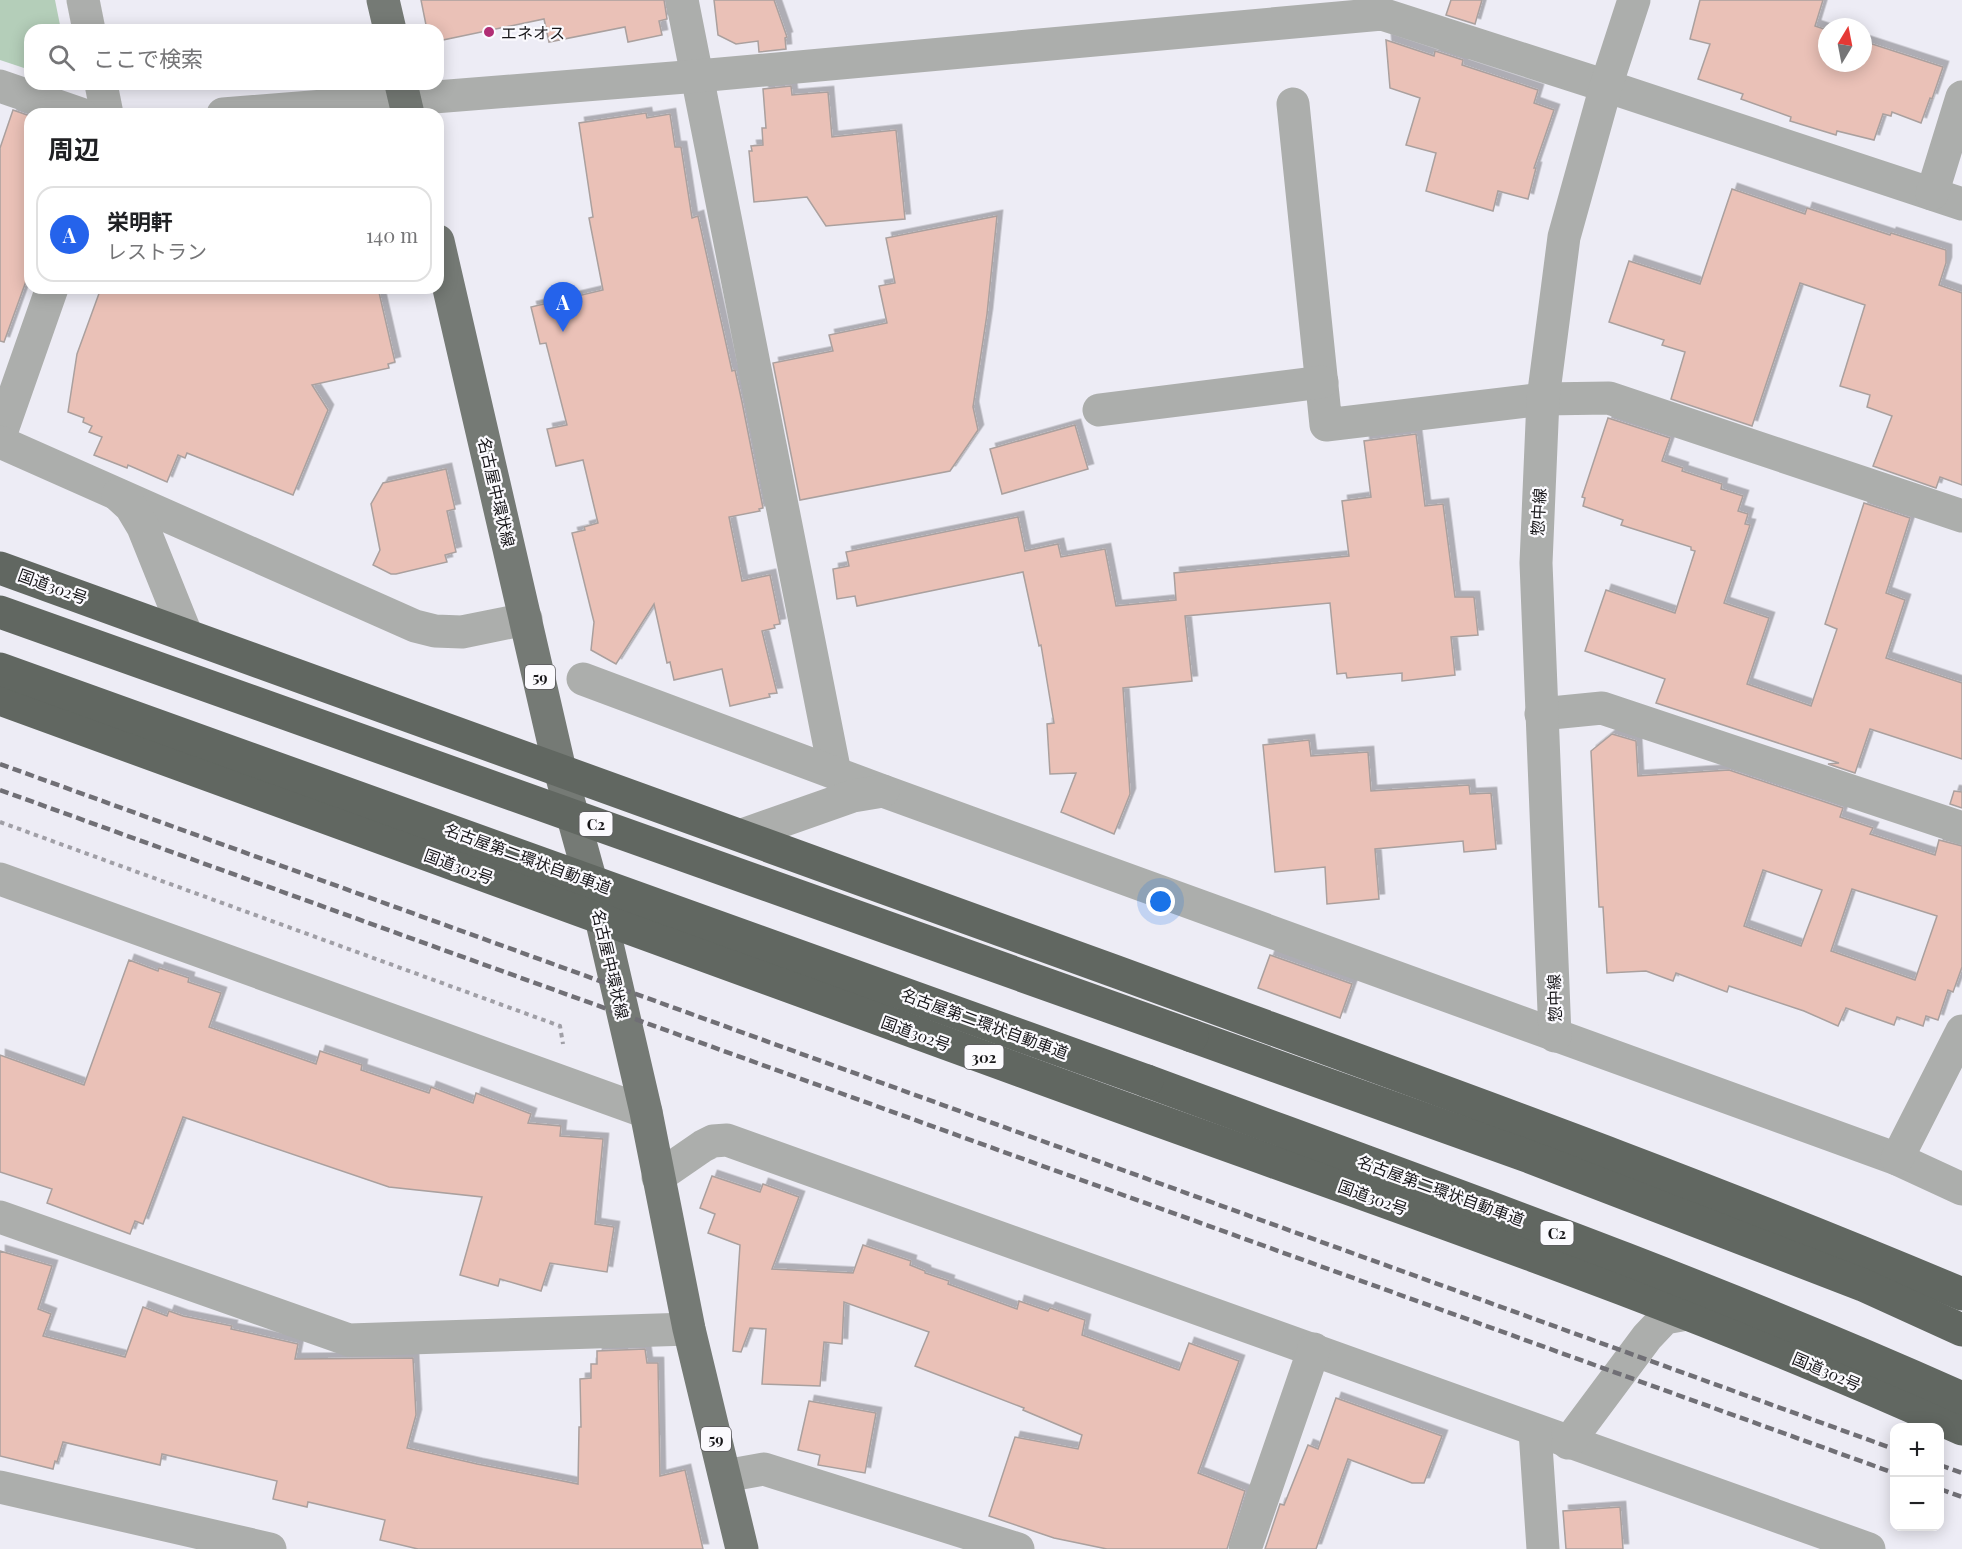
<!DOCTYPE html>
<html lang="ja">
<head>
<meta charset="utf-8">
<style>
	body { margin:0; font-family:"Playfair Display","Noto Sans JP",serif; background:#f6f6f6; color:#202124 }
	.controls { position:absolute; right:18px; bottom:18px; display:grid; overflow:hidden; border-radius:12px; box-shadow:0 3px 15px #0003 }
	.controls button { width:54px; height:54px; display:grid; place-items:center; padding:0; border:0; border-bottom:2px solid #e0e0e0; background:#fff; color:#202124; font:30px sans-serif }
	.compass { position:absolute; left:1818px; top:18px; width:54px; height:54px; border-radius:50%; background:#fff; box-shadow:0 3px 15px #0003; rotate:10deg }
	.you { position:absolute; left:1161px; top:902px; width:21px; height:21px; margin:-15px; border:4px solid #fff; border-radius:50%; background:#1a73e8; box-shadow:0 0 0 9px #1a73e833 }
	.badge { display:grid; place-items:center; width:39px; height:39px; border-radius:50%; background:#2563eb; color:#fff; font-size:20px; font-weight:700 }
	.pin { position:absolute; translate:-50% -50px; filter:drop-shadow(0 2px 3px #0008) }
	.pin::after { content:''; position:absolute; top:32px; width:21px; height:18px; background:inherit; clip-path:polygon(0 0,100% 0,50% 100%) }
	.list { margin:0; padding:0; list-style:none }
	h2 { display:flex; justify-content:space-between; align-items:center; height:78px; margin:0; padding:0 24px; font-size:26px }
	h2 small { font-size:20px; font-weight:400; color:#757577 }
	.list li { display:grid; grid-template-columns:39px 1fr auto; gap:18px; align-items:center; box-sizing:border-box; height:96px; margin:0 12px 12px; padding:0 12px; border:2px solid #e0e0e0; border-radius:18px }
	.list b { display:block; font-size:22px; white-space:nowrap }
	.list p { margin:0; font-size:20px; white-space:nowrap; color:#757577 }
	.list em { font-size:20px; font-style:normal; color:#757577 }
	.icon { flex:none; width:33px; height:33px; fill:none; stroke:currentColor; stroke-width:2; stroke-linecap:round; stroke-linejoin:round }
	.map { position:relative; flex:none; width:1962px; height:1549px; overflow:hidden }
	.search { position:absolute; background:#fff; box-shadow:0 3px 15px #0003; left:24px; top:24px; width:420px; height:66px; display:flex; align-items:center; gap:15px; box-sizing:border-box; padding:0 21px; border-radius:18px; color:#757577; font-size:22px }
	.panel { position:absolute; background:#fff; box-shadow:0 3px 15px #0003; left:24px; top:108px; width:420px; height:186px; border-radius:18px }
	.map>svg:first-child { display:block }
	.green { fill:#b4ceb9 }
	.building { fill:#eac1b7; stroke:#aaa09e; stroke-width:1.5; fill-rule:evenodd; filter:url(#shadow) }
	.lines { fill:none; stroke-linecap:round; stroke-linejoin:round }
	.path { stroke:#a09fa6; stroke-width:4; stroke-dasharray:4.5 4.5; stroke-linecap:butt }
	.minor { stroke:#acaeac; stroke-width:33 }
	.major { stroke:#757a75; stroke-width:33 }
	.highway { stroke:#616761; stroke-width:33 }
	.rail { stroke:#706f75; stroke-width:4.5; stroke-dasharray:9 4.5; stroke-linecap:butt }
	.highway-bridge { stroke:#616761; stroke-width:33 }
	.poi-dot { fill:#b12d74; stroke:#fbfafe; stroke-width:2 }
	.labels { text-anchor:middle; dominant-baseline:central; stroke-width:4.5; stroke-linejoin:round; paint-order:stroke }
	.shield { fill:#fbfafe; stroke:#5b5a5e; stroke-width:1.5 }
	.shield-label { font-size:15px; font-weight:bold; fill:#171619 }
	.poi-label { font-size:16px; fill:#171619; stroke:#fbfafe; text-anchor:start }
	.street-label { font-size:16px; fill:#171619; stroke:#fbfafe }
</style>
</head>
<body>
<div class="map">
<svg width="1962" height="1549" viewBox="0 0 1962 1549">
	<defs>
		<filter id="shadow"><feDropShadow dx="5.5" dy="-5.5" stdDeviation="0" flood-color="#0004"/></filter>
	</defs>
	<rect width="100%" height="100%" fill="#edecf5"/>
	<path class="green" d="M 0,0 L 55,0 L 61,30 L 30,30 L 30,70 L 0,60 Z"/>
	<g class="building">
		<path d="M 421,0 L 664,0 L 667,19 L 659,21 L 662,35 L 628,42 L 625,27 L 549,42 L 544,19 L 438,41 L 438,30 L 427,30 Z"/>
		<path d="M 714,0 L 774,0 L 787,37 L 785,38 L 786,49 L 759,52 L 758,41 L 736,44 L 718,35 Z"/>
		<path d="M 1451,0 L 1482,0 L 1475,24 L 1446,15 Z"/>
		<path d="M 1700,0 L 1823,0 L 1815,26 L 1827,30 L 1827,63 L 1863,63 L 1863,41 L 1943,67 L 1932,99 L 1930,98 L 1921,123 L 1892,112 L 1891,116 L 1883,114 L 1874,140 L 1837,131 L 1836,135 L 1790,121 L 1791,117 L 1741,99 L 1743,94 L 1698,79 L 1710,44 L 1690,39 Z"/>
		<path d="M 1386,40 L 1434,56 L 1435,51 L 1463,60 L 1462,65 L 1538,90 L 1534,103 L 1554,110 L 1534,168 L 1536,168 L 1528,199 L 1498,191 L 1493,211 L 1426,191 L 1436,153 L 1406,145 L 1420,98 L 1390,88 Z"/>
		<path d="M 791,86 L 792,95 L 828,92 L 832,137 L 896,130 L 905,219 L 826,226 L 807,197 L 754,202 L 749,151 L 752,151 L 751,146 L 763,145 L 762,128 L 766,128 L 763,89 Z"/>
		<path d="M 13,110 L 30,116 L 30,270 L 4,342 L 0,341 L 0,148 Z"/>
		<path d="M 646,113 L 647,118 L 670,114 L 675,147 L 681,147 L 692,218 L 698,216 L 732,371 L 735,370 L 742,402 L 763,508 L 759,509 L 760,511 L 729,517 L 742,581 L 770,575 L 780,624 L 774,625 L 775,628 L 762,631 L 777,693 L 769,694 L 770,697 L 730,706 L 722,669 L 674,680 L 670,662 L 667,663 L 654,604 L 616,664 L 591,650 L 594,622 L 572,533 L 585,530 L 584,527 L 598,523 L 583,460 L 556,466 L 547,429 L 567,425 L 546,343 L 540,344 L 531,307 L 603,290 L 589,218 L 593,217 L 579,123 Z"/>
		<path d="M 1732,189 L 1805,214 L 1807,208 L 1890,235 L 1891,233 L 1946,250 L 1946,263 L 1939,285 L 1962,293 L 1962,485 L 1940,477 L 1936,488 L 1873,466 L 1892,416 L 1867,407 L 1870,395 L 1840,386 L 1865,305 L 1800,283 L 1752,426 L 1671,399 L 1685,352 L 1662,345 L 1664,340 L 1609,322 L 1629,261 L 1700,284 Z"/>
		<path d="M 997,216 L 987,314 L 973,407 L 978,430 L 950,471 L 800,500 L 773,363 L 833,351 L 829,335 L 887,323 L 879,286 L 895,283 L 886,238 Z"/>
		<path d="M 101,288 L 378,288 L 395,362 L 388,364 L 389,368 L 312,385 L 328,410 L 293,495 L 187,453 L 185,458 L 178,455 L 167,482 L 128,465 L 127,468 L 94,455 L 102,437 L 89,432 L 92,426 L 83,422 L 84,418 L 68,412 L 77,354 Z"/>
		<path d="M 1608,418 L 1670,438 L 1662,461 L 1683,468 L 1682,471 L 1722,484 L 1721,489 L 1743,496 L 1738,511 L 1748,514 L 1745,524 L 1750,525 L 1724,603 L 1769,618 L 1747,684 L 1811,706 L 1837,629 L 1825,624 L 1864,503 L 1910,518 L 1886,593 L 1905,600 L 1886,658 L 1962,683 L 1962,759 L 1870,729 L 1855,773 L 1828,764 L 1839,763 L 1656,703 L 1665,679 L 1585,651 L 1606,590 L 1675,613 L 1695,551 L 1691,550 L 1691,547 L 1621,525 L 1623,520 L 1583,506 L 1585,498 L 1582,497 Z"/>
		<path d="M 1075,425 L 1088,469 L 1002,494 L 990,449 Z"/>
		<path d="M 1416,434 L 1425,506 L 1443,504 L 1455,597 L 1474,597 L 1478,635 L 1451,637 L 1455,675 L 1402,681 L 1402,673 L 1347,678 L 1346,673 L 1337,674 L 1330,603 L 1185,616 L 1192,681 L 1123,688 L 1130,794 L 1114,834 L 1061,812 L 1076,773 L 1050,774 L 1047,724 L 1054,723 L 1041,645 L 1039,646 L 1023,572 L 857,606 L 855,596 L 837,599 L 833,569 L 849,566 L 846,552 L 1018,517 L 1025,551 L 1058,544 L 1061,557 L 1105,549 L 1116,606 L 1176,600 L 1174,573 L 1349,556 L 1342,501 L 1371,497 L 1364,441 Z"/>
		<path d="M 446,469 L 455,509 L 447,511 L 456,552 L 445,555 L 447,562 L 396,574 L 391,574 L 373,565 L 380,550 L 371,504 L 383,483 Z"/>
		<path d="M 1612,734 L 1636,741 L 1638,776 L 1729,770 L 1843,808 L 1840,817 L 1873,828 L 1870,834 L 1935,855 L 1939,840 L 1962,846 L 1962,967 L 1953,992 L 1948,990 L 1938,1020 L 1926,1016 L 1923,1026 L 1897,1017 L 1894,1025 L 1846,1008 L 1838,1026 L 1804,1011 L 1729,986 L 1727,992 L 1676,973 L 1673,981 L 1646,971 L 1607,973 L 1603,907 L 1599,907 L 1591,751 ZM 1763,870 L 1822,890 L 1801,946 L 1744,926 ZM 1852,889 L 1937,916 L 1915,980 L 1831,951 Z"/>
		<path d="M 1309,740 L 1311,756 L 1368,752 L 1371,791 L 1469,785 L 1470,794 L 1491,793 L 1496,849 L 1464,852 L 1463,841 L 1375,849 L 1379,899 L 1327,904 L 1325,867 L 1275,872 L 1263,745 Z"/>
		<path d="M 1954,791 L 1962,792 L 1962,808 L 1950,804 Z"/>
		<path d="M 1270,955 L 1352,984 L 1340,1018 L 1258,988 Z"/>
		<path d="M 129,960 L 158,971 L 159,968 L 189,978 L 188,982 L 221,993 L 209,1027 L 316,1064 L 320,1051 L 362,1065 L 361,1070 L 429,1093 L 431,1087 L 473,1103 L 476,1093 L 531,1114 L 528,1123 L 561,1126 L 560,1136 L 603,1139 L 595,1224 L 614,1227 L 607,1272 L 550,1263 L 541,1291 L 500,1279 L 498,1286 L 460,1275 L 482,1197 L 389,1187 L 183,1117 L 143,1224 L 135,1221 L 130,1234 L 47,1203 L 52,1189 L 0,1172 L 0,1055 L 84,1085 Z"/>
		<path d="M 712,1176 L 760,1192 L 763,1184 L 799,1197 L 772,1269 L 853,1273 L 863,1245 L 911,1261 L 910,1265 L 925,1271 L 925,1273 L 949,1281 L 948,1284 L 1017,1309 L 1019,1301 L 1048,1311 L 1050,1308 L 1085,1320 L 1082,1335 L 1179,1370 L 1189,1343 L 1239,1361 L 1198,1473 L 1245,1491 L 1227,1549 L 1107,1549 L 1054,1538 L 989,1516 L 1015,1437 L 1078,1449 L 1082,1435 L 1023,1410 L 1024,1408 L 915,1366 L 929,1332 L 844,1302 L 842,1344 L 824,1342 L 820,1386 L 762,1384 L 766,1329 L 750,1328 L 741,1352 L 733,1351 L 740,1245 L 708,1233 L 715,1214 L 700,1208 Z"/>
		<path d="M 0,1251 L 52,1266 L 38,1309 L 51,1314 L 43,1336 L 125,1357 L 143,1307 L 167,1316 L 169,1311 L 183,1316 L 232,1326 L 231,1329 L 298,1344 L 295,1359 L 413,1358 L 416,1415 L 407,1448 L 477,1464 L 578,1484 L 579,1427 L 581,1427 L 580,1379 L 591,1378 L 591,1364 L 597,1364 L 597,1351 L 645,1349 L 647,1363 L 658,1363 L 660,1476 L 685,1470 L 703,1549 L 418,1549 L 380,1540 L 385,1520 L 308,1502 L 307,1507 L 273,1499 L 277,1481 L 162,1454 L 160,1465 L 63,1442 L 57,1462 L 55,1461 L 53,1469 L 0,1456 Z"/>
		<path d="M 1336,1398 L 1442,1436 L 1424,1483 L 1412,1483 L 1348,1459 L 1316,1549 L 1265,1549 L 1280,1504 L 1284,1505 L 1308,1445 L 1318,1449 Z"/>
		<path d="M 809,1401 L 876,1413 L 865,1473 L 818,1465 L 820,1455 L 798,1450 Z"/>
		<path d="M 1620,1507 L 1623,1549 L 1566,1549 L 1563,1511 Z"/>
	</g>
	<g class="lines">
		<path class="path" d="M 0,822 L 560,1026 L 563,1044"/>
		<g class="minor">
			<path d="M 83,0 L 89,30"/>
			<path d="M 682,0 L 835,773"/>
			<path d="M 101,84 L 107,114"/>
			<path d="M 0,86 L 81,114"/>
			<path d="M 1293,104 L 1326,425 L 1543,399 L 1609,398 L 1962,516"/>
			<path d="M 223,114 L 698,76 L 1382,14 L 1606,86 L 1962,204"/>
			<path d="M 1932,194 L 1962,97"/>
			<path d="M 1099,410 L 1322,382"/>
			<path d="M 0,436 L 52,288"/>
			<path d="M 0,442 L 415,626 L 435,631 L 462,632 L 526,619"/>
			<path d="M 118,495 L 131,507 L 143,527 L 186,634"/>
			<path d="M 583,679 L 883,791 L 1897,1159 L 1962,1189"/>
			<path d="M 1541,714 L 1602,708 L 1962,828"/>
			<path d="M 742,835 L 853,796 L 883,791"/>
			<path d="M 0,879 L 646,1112"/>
			<path d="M 1555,1036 L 1536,563 L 1543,399 L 1564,237 L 1606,86 L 1634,0"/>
			<path d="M 1897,1159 L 1962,1031"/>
			<path d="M 658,1177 L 703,1146 L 713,1141 L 727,1140 L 1869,1549"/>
			<path d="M 0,1217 L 349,1340 L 689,1329"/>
			<path d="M 1535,1431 L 1543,1549"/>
			<path d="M 1568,1443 L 1647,1337 L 1665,1318 L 1687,1314"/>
			<path d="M 725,1476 L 764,1469 L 1018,1549"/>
			<path d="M 0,1487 L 270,1549"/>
			<path d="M 1245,1549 L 1314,1349"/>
		</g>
		<g class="major">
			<path d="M 383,0 L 390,30"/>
			<path d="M 401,84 L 408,114"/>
			<path d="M 438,241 L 560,770 L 601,918 L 646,1112 L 689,1329 L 742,1549"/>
		</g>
		<g class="highway">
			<path d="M 0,568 C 373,700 745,836 1117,972 C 1400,1076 1684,1176 1962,1294"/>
			<path d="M 0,699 C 370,831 738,968 1107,1102 C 1394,1206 1684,1303 1962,1429"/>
			<path d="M 1192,1036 L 1530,1157 L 1863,1285 L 1962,1330"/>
			<path d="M 1147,1081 C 1420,1182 1696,1279 1962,1398"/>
		</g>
		<g class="rail">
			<path d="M 0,764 L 1894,1449"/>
			<path d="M 0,790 L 1894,1473"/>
			<path d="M 1940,1465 L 1962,1473"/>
			<path d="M 1940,1489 L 1962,1497"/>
		</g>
		<g class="highway-bridge">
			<path d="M 0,612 L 1192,1036"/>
			<path d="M 0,669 L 1147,1081"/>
		</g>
	</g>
	<circle class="poi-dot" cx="489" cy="32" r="6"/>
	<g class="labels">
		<g class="shield">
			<rect x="525" y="665" width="30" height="24" rx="4.5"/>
			<rect x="579.5" y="812" width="33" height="24" rx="4.5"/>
			<rect x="964.5" y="1045" width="39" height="24" rx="4.5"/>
			<rect x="1540.5" y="1221" width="33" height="24" rx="4.5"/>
			<rect x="701" y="1427" width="30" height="24" rx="4.5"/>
		</g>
		<g class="shield-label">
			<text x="540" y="677">59</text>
			<text x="596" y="824">C2</text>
			<text x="984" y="1057">302</text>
			<text x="1557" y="1233">C2</text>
			<text x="716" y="1439">59</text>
		</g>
		<g class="poi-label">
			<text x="501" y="32">エネオス</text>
		</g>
		<g class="street-label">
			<text transform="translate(497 492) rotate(77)">名古屋中環状線</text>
			<text transform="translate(1538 512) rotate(-87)">惣中線</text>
			<text transform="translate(53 586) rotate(20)">国道302号</text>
			<text transform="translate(528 858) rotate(20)">名古屋第二環状自動車道</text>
			<text transform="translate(459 866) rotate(20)">国道302号</text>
			<text transform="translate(611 964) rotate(77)">名古屋中環状線</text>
			<text transform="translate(1554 998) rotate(-92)">惣中線</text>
			<text transform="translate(985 1023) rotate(20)">名古屋第二環状自動車道</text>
			<text transform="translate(916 1033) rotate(20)">国道302号</text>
			<text transform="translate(1441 1190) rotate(20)">名古屋第二環状自動車道</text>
			<text transform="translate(1373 1197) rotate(20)">国道302号</text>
			<text transform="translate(1827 1371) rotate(23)">国道302号</text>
		</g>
	</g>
</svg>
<div class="controls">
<button>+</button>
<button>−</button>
</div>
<svg class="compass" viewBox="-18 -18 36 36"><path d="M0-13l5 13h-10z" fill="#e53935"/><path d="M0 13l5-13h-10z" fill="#757577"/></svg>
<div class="you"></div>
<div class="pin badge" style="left:563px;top:332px">A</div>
<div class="search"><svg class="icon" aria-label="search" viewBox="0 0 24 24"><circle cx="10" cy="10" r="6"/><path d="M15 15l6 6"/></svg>ここで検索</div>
<section class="panel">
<h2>周辺<small></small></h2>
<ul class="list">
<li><span class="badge">A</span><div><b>栄明軒</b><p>レストラン</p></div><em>140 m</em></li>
</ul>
</section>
</div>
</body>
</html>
